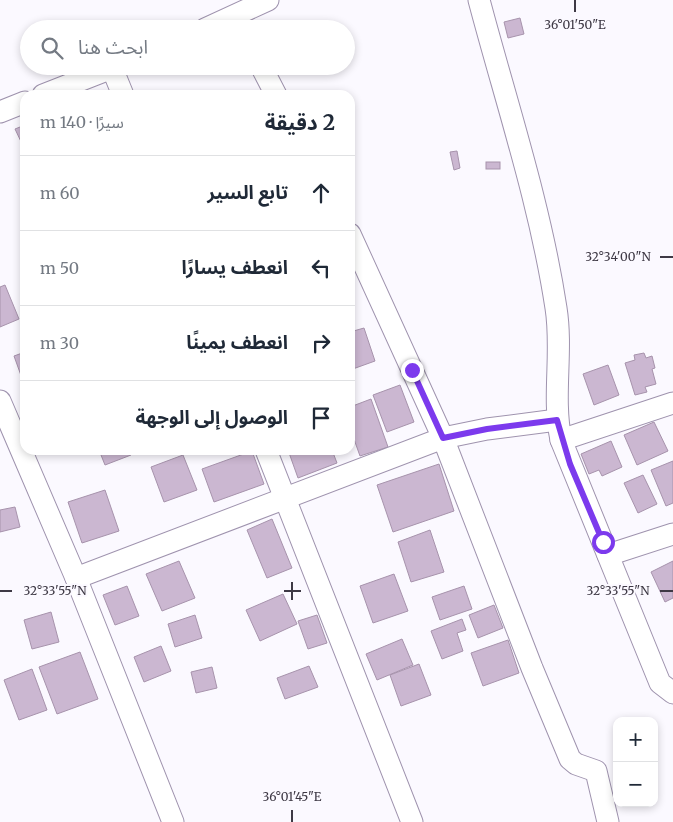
<!DOCTYPE html>
<html lang="ar">
<head>
<meta charset="utf-8">
<style>
	body { margin:0; font-family:Merriweather,"Noto Sans Arabic",serif; background:#f2f2f3; color:#1f2937; direction:rtl }
	.controls { position:absolute; right:15px; bottom:15px; display:grid; overflow:hidden; border-radius:10px; box-shadow:0 2px 8px #0003 }
	.controls button { width:45px; height:45px; display:grid; place-items:center; padding:0; border:0; border-bottom:1px solid #e0e1e3; background:#fff; color:#1f2937; font:25px sans-serif }
	.stop { position:absolute; width:15px; height:15px; margin:-11px; border:4px solid #7c3aed; border-radius:50%; background:#fff }
	.stop.end { background:#7c3aed; border-color:#fff; box-shadow:0 1px 5px #0008 }
	.list { margin:0; padding:0; list-style:none }
	h2 { display:flex; justify-content:space-between; align-items:center; height:65px; margin:0; padding:0 20px; font-size:21px }
	h2 small { font-size:16px; font-weight:400; color:#747a83 }
	.list li { display:grid; grid-template-columns:32px 1fr auto; gap:15px; align-items:center; box-sizing:border-box; height:75px; padding:0 20px; border-top:1px solid #e0e1e3 }
	.list b { display:block; font-size:19px; white-space:nowrap }
	.list em { font-size:16px; font-style:normal; color:#747a83 }
	.icon { flex:none; width:28px; height:28px; fill:none; stroke:currentColor; stroke-width:2; stroke-linecap:round; stroke-linejoin:round }
	.map { position:relative; flex:none; width:673px; height:822px; overflow:hidden; direction:ltr }
	.search { position:absolute; background:#fff; box-shadow:0 2px 8px #0003; left:20px; top:20px; width:335px; height:55px; display:flex; align-items:center; gap:12px; box-sizing:border-box; padding:0 18px; border-radius:28px; color:#747a83; font-size:19px }
	.panel { position:absolute; background:#fff; box-shadow:0 2px 8px #0003; left:20px; top:90px; width:335px; height:365px; border-radius:15px; direction:rtl }
	.map>svg:first-child { display:block }
	.building { fill:#cbb7d1; stroke:#a793ac }
	.lines { fill:none; stroke-linecap:round; stroke-linejoin:round }
	.minor-casing { stroke:#9f93ae; stroke-width:23 }
	.minor { stroke:#fff; stroke-width:21 }
	.route { stroke:#7c3aed; stroke-width:6 }
	.ticks { fill:none; stroke:#3e3945; stroke-width:2 }
	.ticks-label { font-size:12px; text-anchor:middle; fill:#3e3945; stroke:#fbf9ff; stroke-width:4; stroke-linejoin:round; paint-order:stroke }
</style>
</head>
<body>
<div class="map">
<svg width="673" height="822" viewBox="0 0 673 822">
	<rect width="100%" height="100%" fill="#fbf9ff"/>
	<g class="building">
		<path d="M 520,18 L 524,34 L 508,38 L 504,22 Z"/>
		<path d="M 25,125 L 25,150 L 15,129 Z"/>
		<path d="M 457,151 L 460,168 L 454,170 L 450,152 Z"/>
		<rect x="486" y="162" width="14" height="7"/>
		<path d="M 5,285 L 19,319 L 0,327 L 0,287 Z"/>
		<path d="M 364,328 L 375,361 L 350,370 L 350,332 Z"/>
		<path d="M 25,352 L 25,380 L 23,381 L 14,356 Z"/>
		<path d="M 644,353 L 646,358 L 652,356 L 655,368 L 652,369 L 656,384 L 645,387 L 647,392 L 635,395 L 625,363 L 635,360 L 634,355 Z"/>
		<path d="M 608,365 L 619,395 L 594,405 L 583,374 Z"/>
		<path d="M 400,385 L 414,422 L 387,432 L 373,395 Z"/>
		<path d="M 371,399 L 388,447 L 360,456 L 350,428 L 350,407 Z"/>
		<path d="M 654,422 L 668,451 L 637,465 L 624,435 Z"/>
		<path d="M 611,441 L 622,467 L 602,476 L 599,470 L 589,474 L 581,454 Z"/>
		<path d="M 99,450 L 129,450 L 131,455 L 105,465 Z"/>
		<path d="M 288,450 L 332,450 L 337,463 L 298,478 Z"/>
		<path d="M 252,451 L 264,484 L 214,502 L 202,469 Z"/>
		<path d="M 183,455 L 197,490 L 164,502 L 151,467 Z"/>
		<path d="M 673,461 L 673,503 L 666,506 L 651,470 Z"/>
		<path d="M 439,464 L 454,511 L 393,532 L 377,485 Z"/>
		<path d="M 643,475 L 657,504 L 638,513 L 624,483 Z"/>
		<path d="M 105,490 L 119,531 L 82,543 L 68,502 Z"/>
		<path d="M 15,507 L 20,527 L 0,532 L 0,510 Z"/>
		<path d="M 272,519 L 292,568 L 267,578 L 247,530 Z"/>
		<path d="M 430,530 L 444,572 L 411,582 L 398,542 Z"/>
		<path d="M 179,561 L 195,598 L 162,611 L 146,574 Z"/>
		<path d="M 673,561 L 673,598 L 665,602 L 651,572 Z"/>
		<path d="M 394,574 L 408,611 L 373,623 L 360,586 Z"/>
		<path d="M 127,586 L 139,616 L 115,625 L 103,595 Z"/>
		<path d="M 464,586 L 472,609 L 440,620 L 432,597 Z"/>
		<path d="M 283,594 L 297,624 L 260,641 L 246,610 Z"/>
		<path d="M 494,605 L 503,628 L 478,638 L 469,615 Z"/>
		<path d="M 51,612 L 59,642 L 32,649 L 24,620 Z"/>
		<path d="M 195,615 L 202,638 L 175,647 L 168,624 Z"/>
		<path d="M 317,615 L 327,643 L 308,649 L 298,621 Z"/>
		<path d="M 462,619 L 466,630 L 457,633 L 463,651 L 442,659 L 431,631 Z"/>
		<path d="M 402,639 L 413,665 L 377,680 L 366,654 Z"/>
		<path d="M 508,640 L 519,673 L 483,686 L 471,653 Z"/>
		<path d="M 161,646 L 171,671 L 144,682 L 134,657 Z"/>
		<path d="M 80,652 L 98,699 L 57,714 L 39,667 Z"/>
		<path d="M 419,664 L 431,695 L 401,706 L 390,675 Z"/>
		<path d="M 309,666 L 318,687 L 285,699 L 277,678 Z"/>
		<path d="M 212,667 L 217,688 L 196,693 L 191,672 Z"/>
		<path d="M 32,669 L 47,710 L 19,720 L 4,680 Z"/>
	</g>
	<g class="lines">
		<g class="minor-casing">
			<g id="minor">
				<path d="M 479,0 C 506,102 540,203 556,308 C 563,352 552,396 561,440 L 660,683 L 673,693"/>
				<path d="M 205,29 L 268,0"/>
				<path d="M 261,66 L 276,95"/>
				<path d="M 112,68 L 123,95"/>
				<path d="M 43,95 L 117,66"/>
				<path d="M 0,112 L 25,102"/>
				<path d="M 350,234 L 443,438 L 532,668 L 570,759 L 576,764 L 596,771 L 608,822"/>
				<path d="M 0,401 L 76,578 L 173,822"/>
				<path d="M 561,440 L 673,403"/>
				<path d="M 266,450 L 412,822"/>
				<path d="M 608,555 L 673,534"/>
				<path d="M 76,578 L 443,438 L 487,429 L 557,420"/>
			</g>
		</g>
		<use href="#minor" class="minor"/>
	</g>
	<g class="lines">
		<path class="route" d="M 412,370 L 443,438 L 487,429 L 557,420 L 570,464 L 603,542"/>
	</g>
	<path class="ticks" d="M 575,0 L 575,12M 660,257 L 673,257M 292,582 L 292,600M 0,591 L 12,591M 284,591 L 301,591M 660,591 L 673,591M 292,810 L 292,822"/>
	<g class="ticks-label">
		<text x="575" y="29">36°01'50"E</text>
		<text x="618" y="261">32°34'00"N</text>
		<text x="55" y="595">32°33'55"N</text>
		<text x="618" y="595">32°33'55"N</text>
		<text x="292" y="801">36°01'45"E</text>
	</g>
</svg>
<div class="controls">
<button>+</button>
<button>−</button>
</div>
<div class="stop" style="left:603px;top:542px"></div>
<div class="stop end" style="left:412px;top:370px"></div>
<div class="search"><svg class="icon" aria-label="search" viewBox="0 0 24 24"><circle cx="10" cy="10" r="6"/><path d="M15 15l6 6"/></svg>ابحث هنا</div>
<section class="panel">
<h2>2 دقيقة<small>سيرًا · 140 m</small></h2>
<ul class="list">
<li><svg class="icon" aria-label="ahead" viewBox="0 0 24 24"><path d="M12 20V5M6 11l6-6 6 6"/></svg><div><b>تابع السير</b></div><em>60 m</em></li>
<li><svg class="icon" aria-label="left" viewBox="0 0 24 24"><path d="M17 20v-9H6M10 6l-5 5 5 5"/></svg><div><b>انعطف يسارًا</b></div><em>50 m</em></li>
<li><svg class="icon" aria-label="right" viewBox="0 0 24 24"><path d="M7 20v-9h11M14 6l5 5-5 5"/></svg><div><b>انعطف يمينًا</b></div><em>30 m</em></li>
<li><svg class="icon" aria-label="arrive" viewBox="0 0 24 24"><path d="M6 21V4h12l-3 4 3 4H6"/></svg><div><b>الوصول إلى الوجهة</b></div></li>
</ul>
</section>
</div>
</body>
</html>
